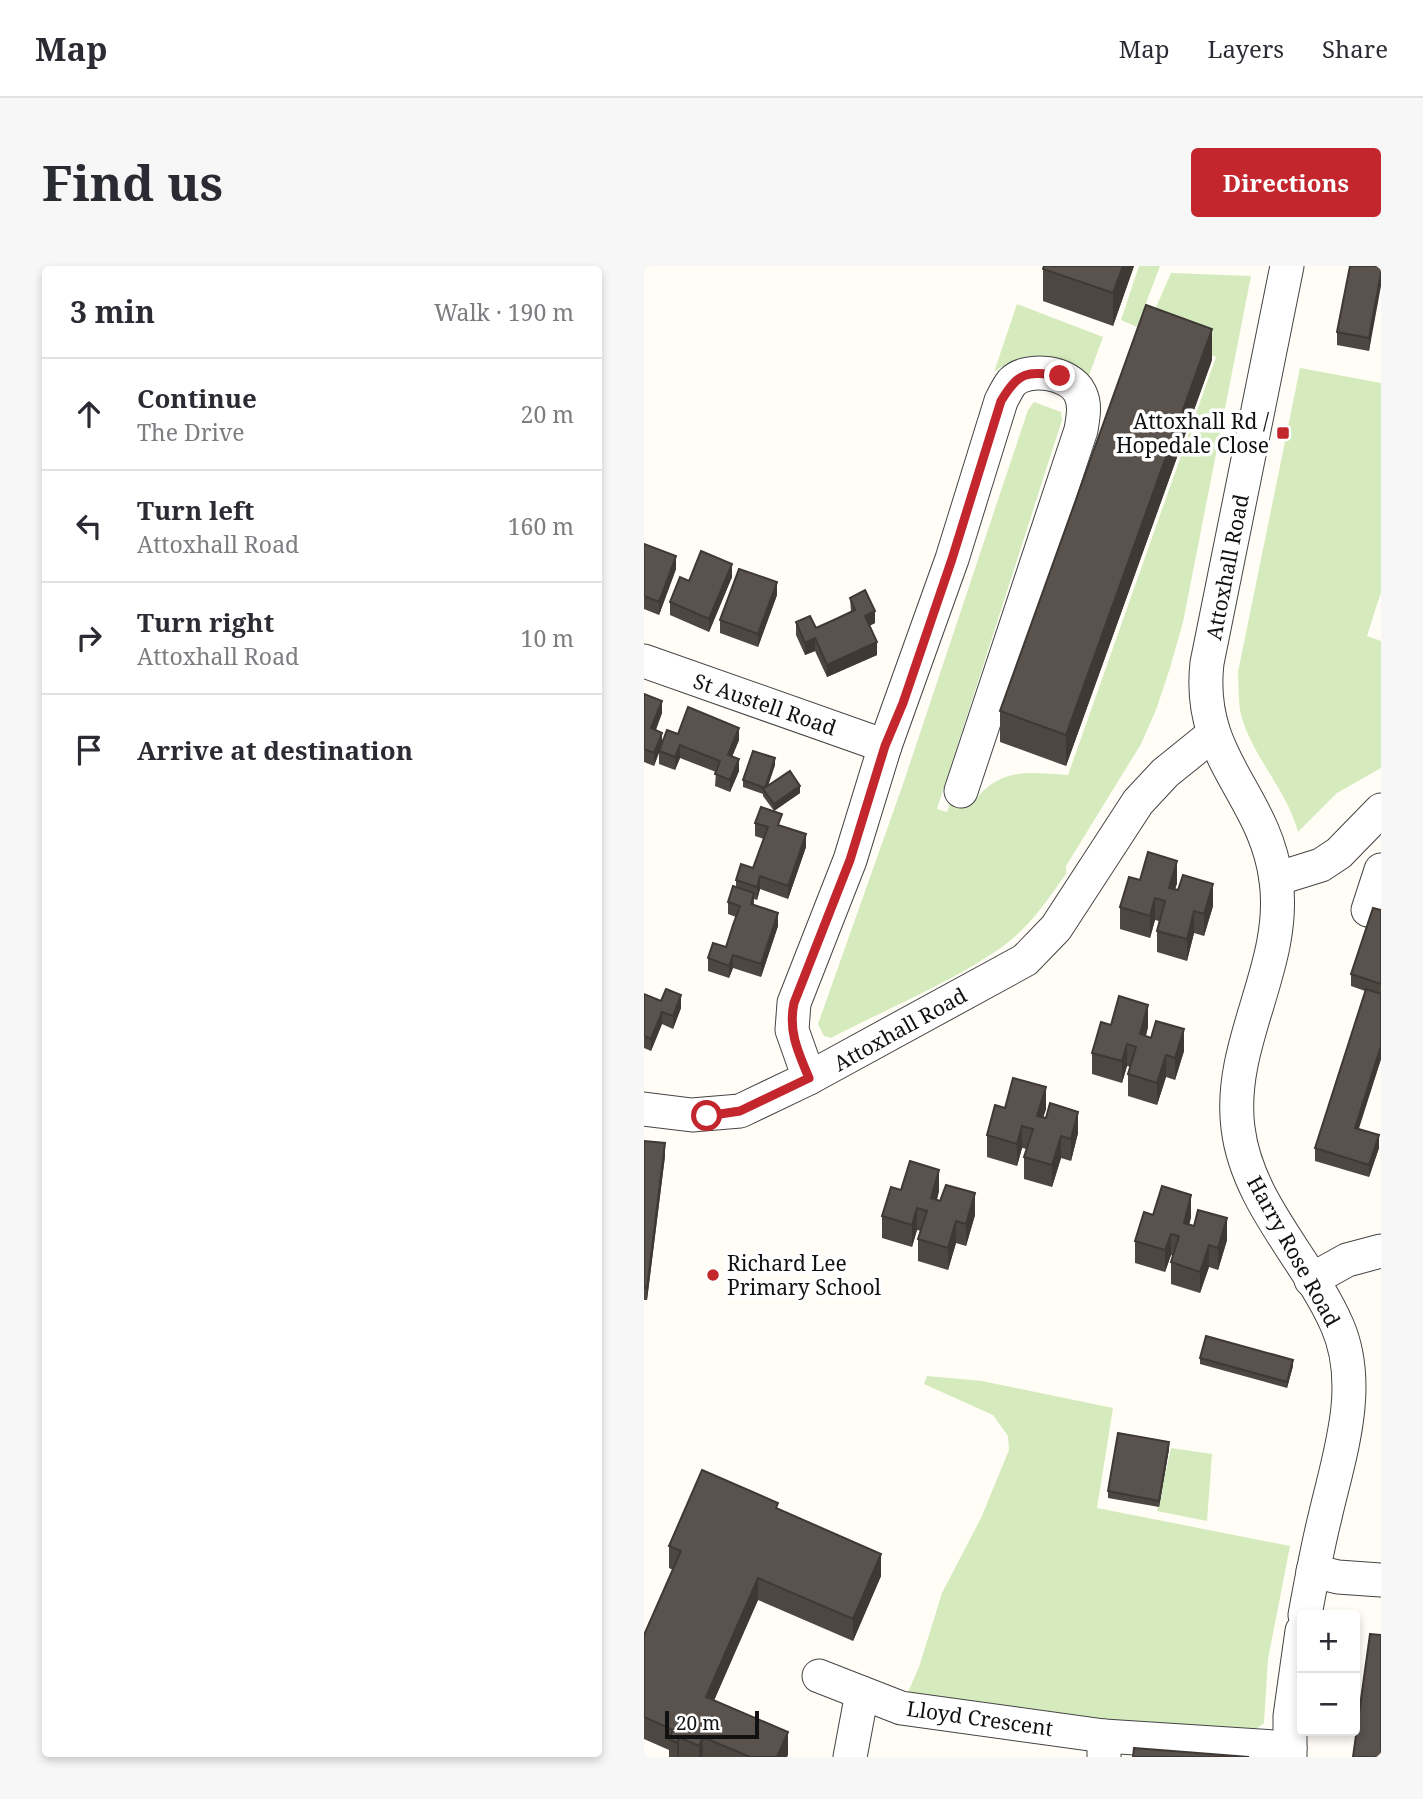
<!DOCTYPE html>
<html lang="en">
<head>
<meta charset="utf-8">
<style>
	body { margin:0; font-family:"Noto Serif",serif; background:#f7f7f7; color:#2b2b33 }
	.controls { position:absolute; right:21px; bottom:21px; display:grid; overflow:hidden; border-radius:7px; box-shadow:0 4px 10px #0003 }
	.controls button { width:63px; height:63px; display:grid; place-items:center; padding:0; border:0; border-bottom:2px solid #e1e1e2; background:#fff; color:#2b2b33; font:35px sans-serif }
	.scale { position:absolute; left:21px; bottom:18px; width:94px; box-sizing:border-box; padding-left:7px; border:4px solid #111; border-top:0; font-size:19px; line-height:24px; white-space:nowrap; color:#111; -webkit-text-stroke:5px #fff; paint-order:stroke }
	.stop { position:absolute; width:21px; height:21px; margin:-16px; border:5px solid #c4262e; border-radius:50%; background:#fff }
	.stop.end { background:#c4262e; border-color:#fff; box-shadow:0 2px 7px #0008 }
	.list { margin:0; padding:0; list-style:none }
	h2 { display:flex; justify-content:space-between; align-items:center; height:91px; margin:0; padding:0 28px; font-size:30px }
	h2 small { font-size:23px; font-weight:400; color:#7c7c81 }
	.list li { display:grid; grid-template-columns:46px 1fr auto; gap:21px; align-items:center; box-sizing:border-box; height:112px; padding:0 28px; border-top:2px solid #e1e1e2 }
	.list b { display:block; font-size:26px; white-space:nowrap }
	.list p { margin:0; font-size:23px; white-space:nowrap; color:#7c7c81 }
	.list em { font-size:23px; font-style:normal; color:#7c7c81 }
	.icon { flex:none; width:38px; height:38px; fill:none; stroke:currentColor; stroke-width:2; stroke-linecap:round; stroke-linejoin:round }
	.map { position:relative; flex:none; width:737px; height:1491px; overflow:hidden; border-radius:7px }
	header { display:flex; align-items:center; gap:42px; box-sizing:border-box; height:98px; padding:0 35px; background:#fff; border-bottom:2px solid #e1e1e2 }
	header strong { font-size:33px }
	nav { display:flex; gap:38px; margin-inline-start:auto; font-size:24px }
	.intro { display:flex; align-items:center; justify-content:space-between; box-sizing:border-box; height:168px; padding:0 42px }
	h1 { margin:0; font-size:49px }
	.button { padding:18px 32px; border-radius:7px; background:#c4262e; color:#fff; font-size:24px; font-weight:700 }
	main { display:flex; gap:42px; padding:0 42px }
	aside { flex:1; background:#fff; border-radius:7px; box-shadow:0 4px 10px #0003 }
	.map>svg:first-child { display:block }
	.green { fill:#d5ebbd }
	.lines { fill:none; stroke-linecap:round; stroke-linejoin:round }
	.minor-casing { stroke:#444; stroke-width:35 }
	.minor { stroke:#fff; stroke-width:33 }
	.wall { fill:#4d4742 }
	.shaded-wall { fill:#3f3936 }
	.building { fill:#5a524d; stroke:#3f3936; stroke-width:2 }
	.route { stroke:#c4262e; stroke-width:9 }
	.poi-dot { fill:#c4262e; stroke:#fff; stroke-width:2.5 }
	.labels { text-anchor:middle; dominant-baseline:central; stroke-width:7; stroke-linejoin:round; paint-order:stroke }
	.poi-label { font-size:21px; fill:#111; stroke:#fff; text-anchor:end }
	.street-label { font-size:21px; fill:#111; stroke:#fff }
</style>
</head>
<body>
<header>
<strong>Map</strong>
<nav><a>Map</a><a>Layers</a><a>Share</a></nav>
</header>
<div class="intro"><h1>Find us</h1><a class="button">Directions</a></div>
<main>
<aside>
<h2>3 min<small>Walk · 190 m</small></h2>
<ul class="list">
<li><svg class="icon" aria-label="ahead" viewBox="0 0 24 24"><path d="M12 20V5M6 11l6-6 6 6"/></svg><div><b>Continue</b><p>The Drive</p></div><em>20 m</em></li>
<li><svg class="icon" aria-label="left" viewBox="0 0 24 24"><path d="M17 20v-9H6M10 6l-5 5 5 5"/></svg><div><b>Turn left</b><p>Attoxhall Road</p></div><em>160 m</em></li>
<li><svg class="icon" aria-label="right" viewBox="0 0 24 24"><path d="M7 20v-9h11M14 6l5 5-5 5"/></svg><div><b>Turn right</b><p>Attoxhall Road</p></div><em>10 m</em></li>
<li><svg class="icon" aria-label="arrive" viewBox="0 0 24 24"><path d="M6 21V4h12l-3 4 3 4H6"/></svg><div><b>Arrive at destination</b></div></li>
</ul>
</aside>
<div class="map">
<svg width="737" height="1491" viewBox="0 0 737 1491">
	<rect width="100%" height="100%" fill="#fffdf5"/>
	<g class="green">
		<path d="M 495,0 L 516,0 L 493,61 L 477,54 Z"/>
		<path d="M 527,7 L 607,10 L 539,356 L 526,402 L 512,444 L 497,478 L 422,600 L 422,608 C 404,633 387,659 362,678 C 315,713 240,744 187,772 L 180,770 L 174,758 L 258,521 L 384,144 L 390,136 L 417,146 L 418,154 L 293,543 L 303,546 L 308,531 L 328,538 C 355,501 383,506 424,509 L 572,91 L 502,64 Z"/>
		<path d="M 373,38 L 459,71 L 444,112 C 414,86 384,81 350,106 Z"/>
		<path d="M 656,102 L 737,117 L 737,326 L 723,370 L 737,375 L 737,502 L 693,527 L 654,566 C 643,524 609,492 597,449 C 594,436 595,419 594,406 Z"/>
		<path d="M 283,1110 L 338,1115 L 469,1142 L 453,1242 L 646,1280 L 624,1393 L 620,1457 L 600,1472 L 261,1433 L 275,1401 L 298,1327 L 337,1252 L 365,1184 L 364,1170 L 349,1149 L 280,1118 Z"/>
		<path d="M 527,1182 L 568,1188 L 563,1255 L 513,1245 Z"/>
	</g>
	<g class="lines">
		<g class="minor-casing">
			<g id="minor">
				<path d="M 643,0 L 563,397 C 552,493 621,528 632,614 C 644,700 583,776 594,862 C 603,937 664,993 693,1059 C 720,1120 695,1190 681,1251 C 673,1283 667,1316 661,1349"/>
				<path d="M 0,395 L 241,480"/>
				<path d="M 632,613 L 677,599 L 695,587 L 737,544"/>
				<path d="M 724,644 L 737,604"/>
				<path d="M 165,812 L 148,764 L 150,737 L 206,594 L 241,480 L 308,293 L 357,135 C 360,129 364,121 368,116 C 384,100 426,106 436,127 C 442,139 439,151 437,164 L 317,525"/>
				<path d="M 0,843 L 48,849 L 96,845 L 165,812 L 381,694 L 412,662 L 494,536 L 521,507 L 568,469"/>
				<path d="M 667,1014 L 703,994 L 737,985"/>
				<path d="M 669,1305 L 694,1311 L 737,1314"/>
				<path d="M 175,1410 L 257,1442 L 460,1470"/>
				<path d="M 206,1491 L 218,1427"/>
				<path d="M 460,1491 L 460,1470 L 646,1482"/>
				<path d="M 646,1491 L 646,1450 L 658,1365"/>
			</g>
		</g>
		<use href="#minor" class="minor"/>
	</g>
	<g class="wall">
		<path d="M 400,0 L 490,0 L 469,60 L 399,35 L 399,3 Z"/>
		<path d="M 737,0 L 725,85 L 693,79 L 693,66 Z"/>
		<path d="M 568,94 L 422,500 L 356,476 L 356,445 Z"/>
		<path d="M 0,278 L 32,303 L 15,349 L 0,343 Z"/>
		<path d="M 88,311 L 65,366 L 26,349 L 26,336 L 45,315 Z"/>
		<path d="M 133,329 L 114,381 L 76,367 L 76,354 Z"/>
		<path d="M 206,332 L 231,357 L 225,360 L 233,389 L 183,411 L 171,385 L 161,389 L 152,369 L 152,356 L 172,362 L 207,346 Z"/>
		<path d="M 0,428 L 18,447 L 12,464 L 18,478 L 34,468 L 95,474 L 88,490 L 95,505 L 86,526 L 71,520 L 72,506 L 36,492 L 31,504 L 15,498 L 15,486 L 10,500 L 0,496 Z"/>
		<path d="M 131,499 L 124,520 L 156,527 L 130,545 L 119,530 L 119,528 L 99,521 L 99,514 Z"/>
		<path d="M 111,557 L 138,560 L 162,581 L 144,633 L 116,623 L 113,634 L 110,633 L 110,639 L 134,660 L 117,711 L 89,702 L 85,712 L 64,705 L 64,692 L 82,681 L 92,651 L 84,648 L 84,636 L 92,621 L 92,614 L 109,602 L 120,573 L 111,570 Z"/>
		<path d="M 496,614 L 533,617 L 531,623 L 569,640 L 560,670 L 550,667 L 543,695 L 513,686 L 513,665 L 515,655 L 511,654 L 506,672 L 476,663 L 476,641 Z"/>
		<path d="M 737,644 L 737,793 L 714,863 L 735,882 L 725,911 L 671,895 L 671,882 L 721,725 L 707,720 L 707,708 Z"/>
		<path d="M 0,728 L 37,742 L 29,763 L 18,758 L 7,785 L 0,782 Z"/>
		<path d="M 467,759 L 504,761 L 502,770 L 540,785 L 531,814 L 522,811 L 513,839 L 484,830 L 484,808 L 487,801 L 483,800 L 478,817 L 448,808 L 448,787 Z"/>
		<path d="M 361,842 L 402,843 L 399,851 L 434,867 L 427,895 L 417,892 L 408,921 L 380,913 L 380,891 L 383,883 L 378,882 L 373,900 L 343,891 L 343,869 Z"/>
		<path d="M 0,875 L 21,890 L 3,1034 L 0,1034 Z"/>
		<path d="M 257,924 L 295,925 L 293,934 L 331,949 L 322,980 L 312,977 L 304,1004 L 274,995 L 274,973 L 277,965 L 273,964 L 268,981 L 238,972 L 238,950 Z"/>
		<path d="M 509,949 L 547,951 L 545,959 L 583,974 L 574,1004 L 565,1001 L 556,1027 L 527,1018 L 527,996 L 529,990 L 527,989 L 521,1006 L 491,997 L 491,975 Z"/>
		<path d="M 556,1092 L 649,1100 L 643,1122 L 556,1098 Z"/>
		<path d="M 525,1183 L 515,1241 L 464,1232 L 464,1225 Z"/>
		<path d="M 134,1243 L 237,1310 L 209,1375 L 114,1334 L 70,1434 L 144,1488 L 143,1491 L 25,1491 L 25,1484 L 0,1473 L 0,1369 L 29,1304 L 25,1302 L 25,1280 Z"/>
	</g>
	<g class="shaded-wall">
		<path d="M 479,0 L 490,0 L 469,60 L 469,27 Z"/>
		<path d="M 737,7 L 737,20 L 725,85 L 725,72 Z"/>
		<path d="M 568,63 L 568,94 L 422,500 L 422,469 Z"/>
		<path d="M 32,290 L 32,303 L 15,349 L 15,336 Z"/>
		<path d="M 88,298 L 88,311 L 65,366 L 65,353 Z"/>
		<path d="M 133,316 L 133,329 L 114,381 L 114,368 Z"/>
		<path d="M 231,345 L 231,357 L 221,362 L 221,350 Z"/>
		<path d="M 171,372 L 171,385 L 161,389 L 161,377 Z"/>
		<path d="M 233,376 L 233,389 L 183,411 L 183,399 Z"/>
		<path d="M 18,435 L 18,447 L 7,475 L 7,462 Z"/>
		<path d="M 95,462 L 95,474 L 84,501 L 84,489 Z"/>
		<path d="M 18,467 L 18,479 L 10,500 L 10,487 Z"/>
		<path d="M 36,479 L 36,492 L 31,504 L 31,491 Z"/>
		<path d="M 131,492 L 131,499 L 121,528 L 121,522 Z"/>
		<path d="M 95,493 L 95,505 L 86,526 L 86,514 Z"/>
		<path d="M 156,520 L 156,527 L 130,545 L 130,538 Z"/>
		<path d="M 162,568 L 162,581 L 144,633 L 144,620 Z"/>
		<path d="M 533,595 L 533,617 L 525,644 L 525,622 Z"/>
		<path d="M 116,610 L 116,623 L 113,634 L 113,621 Z"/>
		<path d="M 569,618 L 569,640 L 560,670 L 560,648 Z"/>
		<path d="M 511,632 L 511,654 L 506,672 L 506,650 Z"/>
		<path d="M 550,645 L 550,667 L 543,695 L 543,673 Z"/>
		<path d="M 134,647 L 134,660 L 117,711 L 117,698 Z"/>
		<path d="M 89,689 L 89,702 L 85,712 L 85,700 Z"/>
		<path d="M 37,729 L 37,742 L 29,763 L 29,750 Z"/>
		<path d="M 504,739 L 504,761 L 496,790 L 496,768 Z"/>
		<path d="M 18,746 L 18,758 L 7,785 L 7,773 Z"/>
		<path d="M 540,763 L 540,785 L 531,814 L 531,792 Z"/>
		<path d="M 483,778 L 483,800 L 478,817 L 478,795 Z"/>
		<path d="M 737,780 L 737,793 L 711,875 L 711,862 Z"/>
		<path d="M 522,789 L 522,811 L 513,839 L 513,817 Z"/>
		<path d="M 402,821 L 402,843 L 393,872 L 393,850 Z"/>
		<path d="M 434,846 L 434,867 L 427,895 L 427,873 Z"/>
		<path d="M 378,860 L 378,882 L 373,900 L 373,878 Z"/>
		<path d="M 735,869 L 735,882 L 725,911 L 725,899 Z"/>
		<path d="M 417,870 L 417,892 L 408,921 L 408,899 Z"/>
		<path d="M 21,877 L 21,890 L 3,1034 L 3,1022 Z"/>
		<path d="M 295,904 L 295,925 L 287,954 L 287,932 Z"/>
		<path d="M 331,927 L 331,949 L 322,980 L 322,958 Z"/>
		<path d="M 547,929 L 547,951 L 540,979 L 540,957 Z"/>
		<path d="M 273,942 L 273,964 L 268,981 L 268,959 Z"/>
		<path d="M 583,952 L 583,974 L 574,1004 L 574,982 Z"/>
		<path d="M 312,955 L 312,977 L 304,1004 L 304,982 Z"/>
		<path d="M 527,968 L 527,989 L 521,1006 L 521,984 Z"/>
		<path d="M 565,979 L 565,1001 L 556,1027 L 556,1006 Z"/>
		<path d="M 649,1094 L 649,1100 L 643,1122 L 643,1116 Z"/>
		<path d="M 525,1176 L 525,1183 L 515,1241 L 515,1235 Z"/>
		<path d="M 237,1288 L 237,1310 L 209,1375 L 209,1353 Z"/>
		<path d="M 114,1312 L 114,1334 L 62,1453 L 62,1431 Z"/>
		<path d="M 144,1466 L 144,1488 L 143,1491 L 133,1491 Z"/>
		<path d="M 35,1471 L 35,1491 L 33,1491 L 33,1477 Z"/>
		<path d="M 59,1471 L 59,1491 L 55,1491 L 55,1480 Z"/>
	</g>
	<g class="building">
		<path d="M 400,0 L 479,0 L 469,27 L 399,3 Z"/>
		<path d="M 706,0 L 737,0 L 737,7 L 725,72 L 693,66 Z"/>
		<path d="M 502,39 L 568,63 L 422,469 L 356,445 Z"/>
		<path d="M 0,278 L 32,290 L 15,336 L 0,330 Z"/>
		<path d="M 57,285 L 88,298 L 65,353 L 26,336 L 36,311 L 45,315 Z"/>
		<path d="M 95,303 L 133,316 L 114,368 L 76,354 Z"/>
		<path d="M 221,324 L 231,345 L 221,350 L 233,376 L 183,399 L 171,372 L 161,377 L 152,356 L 166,350 L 172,362 L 192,353 L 211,344 L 206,332 Z"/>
		<path d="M 0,428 L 18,435 L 7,462 L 18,467 L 10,487 L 0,483 Z"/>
		<path d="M 44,441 L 95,462 L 84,489 L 95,493 L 86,514 L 71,508 L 76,495 L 36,479 L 31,491 L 15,485 L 23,464 L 34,468 Z"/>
		<path d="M 109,485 L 131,492 L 121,522 L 99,514 Z"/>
		<path d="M 146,505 L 156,520 L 130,538 L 119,523 Z"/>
		<path d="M 117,541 L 138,548 L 134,559 L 162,568 L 144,620 L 116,610 L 113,621 L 92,614 L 97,598 L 109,602 L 124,561 L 111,557 Z"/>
		<path d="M 504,586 L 533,595 L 525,622 L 534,624 L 539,609 L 569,618 L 560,648 L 550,645 L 543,673 L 513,665 L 521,635 L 511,632 L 506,650 L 476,641 L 485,611 L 496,614 Z"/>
		<path d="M 89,620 L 110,627 L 107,638 L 134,647 L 117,698 L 89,689 L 85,700 L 64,692 L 69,677 L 82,681 L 89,659 L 96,640 L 84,636 Z"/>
		<path d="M 729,642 L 737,644 L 737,718 L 707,708 Z"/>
		<path d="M 22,723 L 37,729 L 29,750 L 18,746 L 7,773 L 0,770 L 0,728 L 17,735 Z"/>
		<path d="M 722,723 L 737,728 L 737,780 L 711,862 L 735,869 L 725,899 L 671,882 Z"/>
		<path d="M 475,730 L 504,739 L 496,768 L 507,772 L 512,755 L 540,763 L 531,792 L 522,789 L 513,817 L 484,808 L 492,781 L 483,778 L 478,795 L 448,787 L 457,756 L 467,759 Z"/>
		<path d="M 369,812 L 402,821 L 393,850 L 402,852 L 406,837 L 434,846 L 427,873 L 417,870 L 408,899 L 380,891 L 389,863 L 378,860 L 373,878 L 343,869 L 351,839 L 361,842 Z"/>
		<path d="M 0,875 L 21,877 L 3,1022 L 0,1021 Z"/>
		<path d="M 266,895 L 295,904 L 287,932 L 296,935 L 302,919 L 331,927 L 322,958 L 312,955 L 304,982 L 274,973 L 283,945 L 273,942 L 268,959 L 238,950 L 247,921 L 257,924 Z"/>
		<path d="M 518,920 L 547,929 L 540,957 L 550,960 L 554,944 L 583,952 L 574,982 L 565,979 L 556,1006 L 527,996 L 535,970 L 527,968 L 521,984 L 491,975 L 500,946 L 509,949 Z"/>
		<path d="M 562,1070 L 649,1094 L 643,1116 L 556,1092 Z"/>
		<path d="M 474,1167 L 525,1176 L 515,1235 L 464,1225 Z"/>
		<path d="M 58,1204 L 134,1237 L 132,1242 L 237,1288 L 209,1353 L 114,1312 L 62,1431 L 144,1466 L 133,1491 L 106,1491 L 59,1471 L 55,1480 L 35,1471 L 33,1477 L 25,1473 L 29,1464 L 0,1451 L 0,1369 L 37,1285 L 25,1280 Z"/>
		<path d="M 726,1368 L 737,1369 L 737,1491 L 709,1491 Z"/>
		<path d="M 490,1482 L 605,1491 L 489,1491 Z"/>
	</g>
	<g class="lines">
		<path class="route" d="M 63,850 L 96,845 L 165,812 C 154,786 144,765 150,737 L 206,594 L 241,480 L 259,437 L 308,293 L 357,135 C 375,105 383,105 416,110"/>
	</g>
	<g class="poi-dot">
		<rect x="632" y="160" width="14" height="14" rx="3.5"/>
		<circle cx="69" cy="1009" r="7"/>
	</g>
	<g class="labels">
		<g class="poi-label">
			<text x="625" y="155">Attoxhall Rd /<tspan x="625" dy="24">Hopedale Close</tspan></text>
			<text x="83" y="997" text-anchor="start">Richard Lee<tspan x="83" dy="24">Primary School</tspan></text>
		</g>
		<g class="street-label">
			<text transform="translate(583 301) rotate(-79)">Attoxhall Road</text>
			<text transform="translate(121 438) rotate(19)">St Austell Road</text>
			<text transform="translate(256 763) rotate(-29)">Attoxhall Road</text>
			<text transform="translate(650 985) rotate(61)">Harry Rose Road</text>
			<text transform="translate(336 1452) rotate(8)">Lloyd Crescent</text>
		</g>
	</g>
</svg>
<div class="controls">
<button>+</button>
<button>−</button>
</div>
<div class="scale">20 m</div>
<div class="stop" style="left:63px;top:850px"></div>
<div class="stop end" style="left:416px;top:110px"></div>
</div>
</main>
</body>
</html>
